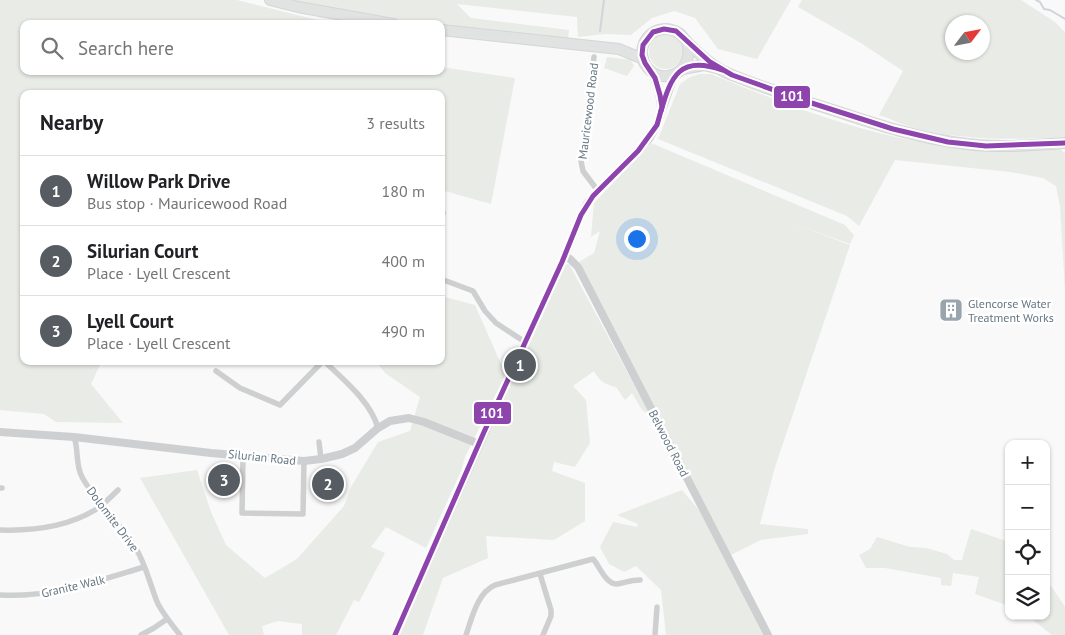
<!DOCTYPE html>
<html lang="en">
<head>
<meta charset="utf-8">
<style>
	body { margin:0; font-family:"PT Sans",sans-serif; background:#f6f6f6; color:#202124 }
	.controls { position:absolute; right:15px; bottom:15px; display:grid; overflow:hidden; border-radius:10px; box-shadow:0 1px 4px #0004 }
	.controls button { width:45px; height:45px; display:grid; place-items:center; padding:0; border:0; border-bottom:1px solid #e0e0e0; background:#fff; color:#202124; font:25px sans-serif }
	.compass { position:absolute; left:945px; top:15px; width:45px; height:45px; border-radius:50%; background:#fff; box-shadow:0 1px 4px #0004; rotate:58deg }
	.you { position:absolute; left:636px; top:238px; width:18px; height:18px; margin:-12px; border:4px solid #fff; border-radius:50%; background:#1a73e8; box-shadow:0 0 0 8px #1a73e833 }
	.badge { display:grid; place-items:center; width:32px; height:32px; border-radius:50%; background:#565c61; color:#fff; font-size:16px; font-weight:700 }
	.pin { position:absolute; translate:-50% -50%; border:2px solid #fff; box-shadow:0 1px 5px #0006 }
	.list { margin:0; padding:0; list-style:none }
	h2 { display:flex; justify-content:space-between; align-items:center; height:65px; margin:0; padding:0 20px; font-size:21px }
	h2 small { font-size:16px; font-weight:400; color:#757577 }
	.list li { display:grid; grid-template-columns:32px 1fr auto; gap:15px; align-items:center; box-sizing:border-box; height:70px; padding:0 20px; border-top:1px solid #e0e0e0 }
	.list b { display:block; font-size:19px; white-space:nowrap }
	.list p { margin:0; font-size:16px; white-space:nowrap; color:#757577 }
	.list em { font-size:16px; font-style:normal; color:#757577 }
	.icon { flex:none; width:28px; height:28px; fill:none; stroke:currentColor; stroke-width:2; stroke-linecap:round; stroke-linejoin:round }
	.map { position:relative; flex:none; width:1065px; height:635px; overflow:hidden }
	.search { position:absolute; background:#fff; box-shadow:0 1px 4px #0004; left:20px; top:20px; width:425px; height:55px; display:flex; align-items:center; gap:12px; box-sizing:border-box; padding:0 18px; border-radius:10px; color:#757577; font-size:19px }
	.panel { position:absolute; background:#fff; box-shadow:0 1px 4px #0004; left:20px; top:90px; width:425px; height:275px; border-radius:10px }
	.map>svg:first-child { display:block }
	.green { fill:#e8ebe6; fill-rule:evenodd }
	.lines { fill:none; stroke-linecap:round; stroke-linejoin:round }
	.stream { stroke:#ced6d9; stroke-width:2 }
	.trunk-casing { stroke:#d5d6d6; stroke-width:12 }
	.minor { stroke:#cecfd0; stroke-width:5.5 }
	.tertiary { stroke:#cecfd0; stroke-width:8 }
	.trunk { stroke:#e1e2e2; stroke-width:10 }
	.bus-1-casing { stroke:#fff; stroke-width:9 }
	.bus-1 { stroke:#8e44ad; stroke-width:5 }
	.labels { text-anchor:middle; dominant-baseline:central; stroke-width:5; stroke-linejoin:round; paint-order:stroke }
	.street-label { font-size:12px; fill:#657683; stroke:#fff }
	.poi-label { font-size:12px; fill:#657683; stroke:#fff; text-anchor:start }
	.line-badge { stroke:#fff; stroke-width:2 }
	.badge-label { font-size:14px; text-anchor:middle; font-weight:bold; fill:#fff }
</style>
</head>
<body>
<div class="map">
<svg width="1065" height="635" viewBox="0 0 1065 635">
	<rect width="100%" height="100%" fill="#f9f9f9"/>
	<g class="green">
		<path d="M 0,0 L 237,0 L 333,24 L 24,24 L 24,71 L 441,71 L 441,67 L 515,78 L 491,204 L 441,190 L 441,94 L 24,94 L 24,361 L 102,361 L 91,384 L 123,423 L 56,422 L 44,414 L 0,410 Z"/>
		<path d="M 289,0 L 791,0 L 757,59 L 718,49 L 695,18 L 674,11 L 652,18 L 631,35 L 605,34 L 578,37 L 577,17 L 457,4 L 471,18 L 569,30 L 568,40 L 441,27 L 441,24 C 389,24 339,11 289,0 Z"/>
		<path d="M 802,0 L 1021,0 L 1055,22 L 1065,32 L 1065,137 C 1015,140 956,141 908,126 C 898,123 889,118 879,115 L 903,71 L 861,43 L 798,7 ZM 952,22 L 982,22 L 982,52 L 952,52 Z"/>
		<circle cx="666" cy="52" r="17"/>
		<path d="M 607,57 L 631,60 L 634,66 L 627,76 L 604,68 Z"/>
		<path d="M 700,74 L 711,74 C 794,108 887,144 977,149 C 1004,151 1033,149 1060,149 L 1065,153 L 1065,290 L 1060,206 L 1056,186 L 1043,178 L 1010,172 L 895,160 L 859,226 L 847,216 L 658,139 L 680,84 L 690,77 Z"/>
		<path d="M 651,143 L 845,225 L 854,235 L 850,244 L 792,223 L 850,245 L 775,467 L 760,524 L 808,529 L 808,534 L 761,540 L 731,555 L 579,262 L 594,253 L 600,231 L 591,237 L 594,203 Z"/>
		<path d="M 569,264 L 651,416 L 642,410 L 632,393 L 625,400 L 616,387 C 606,385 599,381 594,371 L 573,386 L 586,400 L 590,443 L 575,467 L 554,462 L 552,471 L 585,483 L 585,521 L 554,540 L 486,536 L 488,558 L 443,578 L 423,635 L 399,635 L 437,546 L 565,265 Z"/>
		<path d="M 441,296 L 475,305 L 501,364 L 509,367 L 465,457 L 461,471 L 426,548 L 386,527 L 371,547 L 385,553 L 359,602 L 354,600 L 336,635 L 302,635 L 302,624 L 278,621 L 262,626 L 264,635 L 229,635 L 140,478 L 197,470 L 211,512 L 226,545 L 265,578 L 297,559 L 344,506 L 351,487 L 378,442 L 410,431 L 420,397 L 385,373 L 376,361 L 441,361 Z"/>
		<path d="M 682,490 L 699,510 L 765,635 L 666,635 L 661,590 L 636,566 L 624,572 L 609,564 L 600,547 L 613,522 L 637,527 L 638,524 L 617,515 Z"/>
		<path d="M 971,529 L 1009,542 L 1009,578 L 1006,582 L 1009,583 L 1009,606 L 975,594 L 979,577 L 953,573 L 951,586 L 941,585 L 941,578 L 885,568 L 866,568 L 859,555 L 870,549 L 877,537 L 910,547 L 926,548 L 947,554 L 954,560 L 962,560 Z"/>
		<path d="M 1046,585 L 1051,586 L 1065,607 L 1065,635 L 1052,635 L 1028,616 L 1046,616 Z"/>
	</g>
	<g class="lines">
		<g class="stream">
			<path d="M 1036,0 L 1040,2 L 1044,9 L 1050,10 L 1065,19"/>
			<path d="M 600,31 L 604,0"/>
		</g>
		<g class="trunk-casing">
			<g id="trunk">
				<path d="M 270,0 L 298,7 L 393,24"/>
				<path d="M 441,30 L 619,49 L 643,59"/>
				<path d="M 687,42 C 696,73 660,89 645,64 C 635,46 652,24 672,30 C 681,32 683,38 689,44 C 701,56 715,69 732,75 C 767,89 803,101 839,112 C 881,126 922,139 967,144 C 999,148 1033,145 1065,143"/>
				<path d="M 683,69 L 704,65 L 716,68"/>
			</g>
		</g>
		<g class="minor">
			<path d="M 594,57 L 581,161 L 583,171 L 598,191"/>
			<path d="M 441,218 L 443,213"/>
			<path d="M 441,279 L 473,291 L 485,311 L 496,323 L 525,342"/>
			<path d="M 324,361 C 343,379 371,402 378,428"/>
			<path d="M 216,371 L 240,388 L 280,405 L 323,361"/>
			<path d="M 74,437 C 79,450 75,464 82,477 C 96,503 120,522 135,547 C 146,564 150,585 158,604 C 164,615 172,625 180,635"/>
			<path d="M 319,442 L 321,459"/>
			<path d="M 240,455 L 243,460 L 242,513 L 303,514 L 304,461"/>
			<path d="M 0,488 L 2,488"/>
			<path d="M 0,530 C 32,531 67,527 95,510 C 103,505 111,497 118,490"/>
			<path d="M 540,574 L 551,610 L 551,616 L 543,635"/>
			<path d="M 0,595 C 50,598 97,581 144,567"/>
			<path d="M 141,635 L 154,628 L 167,619"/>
			<path d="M 466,635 C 472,618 477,593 495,585 L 593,559 C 599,565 606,585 617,584 C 625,583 630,580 640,580"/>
			<path d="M 655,635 L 657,607"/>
		</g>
		<g class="tertiary">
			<path d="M 652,72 L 659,92 L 661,106"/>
			<path d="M 565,256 L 570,259 L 578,267 L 768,635"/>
			<path d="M 0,432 L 74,437 L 211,453 L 304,461 L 321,459 L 342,454 L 355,448 L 378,428 L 390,421 L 409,418 L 424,422 L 479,444"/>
			<path d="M 395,635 L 525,342 L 565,256 L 581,215 L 588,202 L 598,191 L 649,139 L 656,127 L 675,74"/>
		</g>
		<use href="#trunk" class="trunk"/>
		<g class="bus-1-casing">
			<g id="bus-1">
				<path d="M 661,111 C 671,76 680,55 722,70"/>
				<path d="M 395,635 L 484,432 L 562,262 L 581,215 L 593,196 L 638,151 L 657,125 L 662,107 L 660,95 L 655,78 L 645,63 L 642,55 L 643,45 L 653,32 L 664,29 L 676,31 L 710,62 L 732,75 L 799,99 L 893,129 L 948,142 L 986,146 L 1065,143"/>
			</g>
		</g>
		<use href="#bus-1" class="bus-1"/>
	</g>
	<defs>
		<g id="building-square" transform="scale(1.25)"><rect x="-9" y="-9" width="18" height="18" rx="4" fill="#99a4ac" stroke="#fff"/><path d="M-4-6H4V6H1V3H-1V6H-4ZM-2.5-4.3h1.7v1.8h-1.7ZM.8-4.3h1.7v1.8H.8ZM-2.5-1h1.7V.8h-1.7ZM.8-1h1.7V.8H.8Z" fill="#fff"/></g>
	</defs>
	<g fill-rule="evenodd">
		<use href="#building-square" x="951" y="310"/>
	</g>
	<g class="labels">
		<g class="street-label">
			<text transform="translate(588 111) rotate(-83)">Mauricewood Road</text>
			<text transform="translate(669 443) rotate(63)">Belwood Road</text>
			<text transform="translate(262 457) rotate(6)">Silurian Road</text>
			<text transform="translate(113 519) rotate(53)">Dolomite Drive</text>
			<text transform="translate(73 586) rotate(-13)">Granite Walk</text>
		</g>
		<g class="poi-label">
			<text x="968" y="303">Glencorse Water<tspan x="968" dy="14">Treatment Works</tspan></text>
		</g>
	</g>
	<g class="line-badge">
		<rect x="773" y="85" width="38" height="24" rx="5" fill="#8e44ad"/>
		<rect x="473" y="401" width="39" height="24" rx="5" fill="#8e44ad"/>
	</g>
	<g class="badge-label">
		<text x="792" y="101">101</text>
		<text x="492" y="418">101</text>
	</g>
</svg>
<div class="controls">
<button>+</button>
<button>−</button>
<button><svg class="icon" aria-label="locate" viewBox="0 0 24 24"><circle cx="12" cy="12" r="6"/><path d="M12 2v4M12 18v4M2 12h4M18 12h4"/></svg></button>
<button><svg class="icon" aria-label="layers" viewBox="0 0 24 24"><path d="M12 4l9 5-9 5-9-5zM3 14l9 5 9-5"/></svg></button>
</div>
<svg class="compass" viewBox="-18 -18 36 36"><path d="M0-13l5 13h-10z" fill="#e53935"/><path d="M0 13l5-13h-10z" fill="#757577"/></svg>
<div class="you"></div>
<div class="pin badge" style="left:520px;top:365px">1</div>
<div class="pin badge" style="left:328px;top:484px">2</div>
<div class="pin badge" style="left:224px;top:480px">3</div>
<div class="search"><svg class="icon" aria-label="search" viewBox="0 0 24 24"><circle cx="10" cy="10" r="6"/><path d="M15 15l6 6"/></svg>Search here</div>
<section class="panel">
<h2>Nearby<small>3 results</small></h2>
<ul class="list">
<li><span class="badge">1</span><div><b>Willow Park Drive</b><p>Bus stop · Mauricewood Road</p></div><em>180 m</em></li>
<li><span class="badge">2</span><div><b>Silurian Court</b><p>Place · Lyell Crescent</p></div><em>400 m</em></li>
<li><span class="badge">3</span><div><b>Lyell Court</b><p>Place · Lyell Crescent</p></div><em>490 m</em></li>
</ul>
</section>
</div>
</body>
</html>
